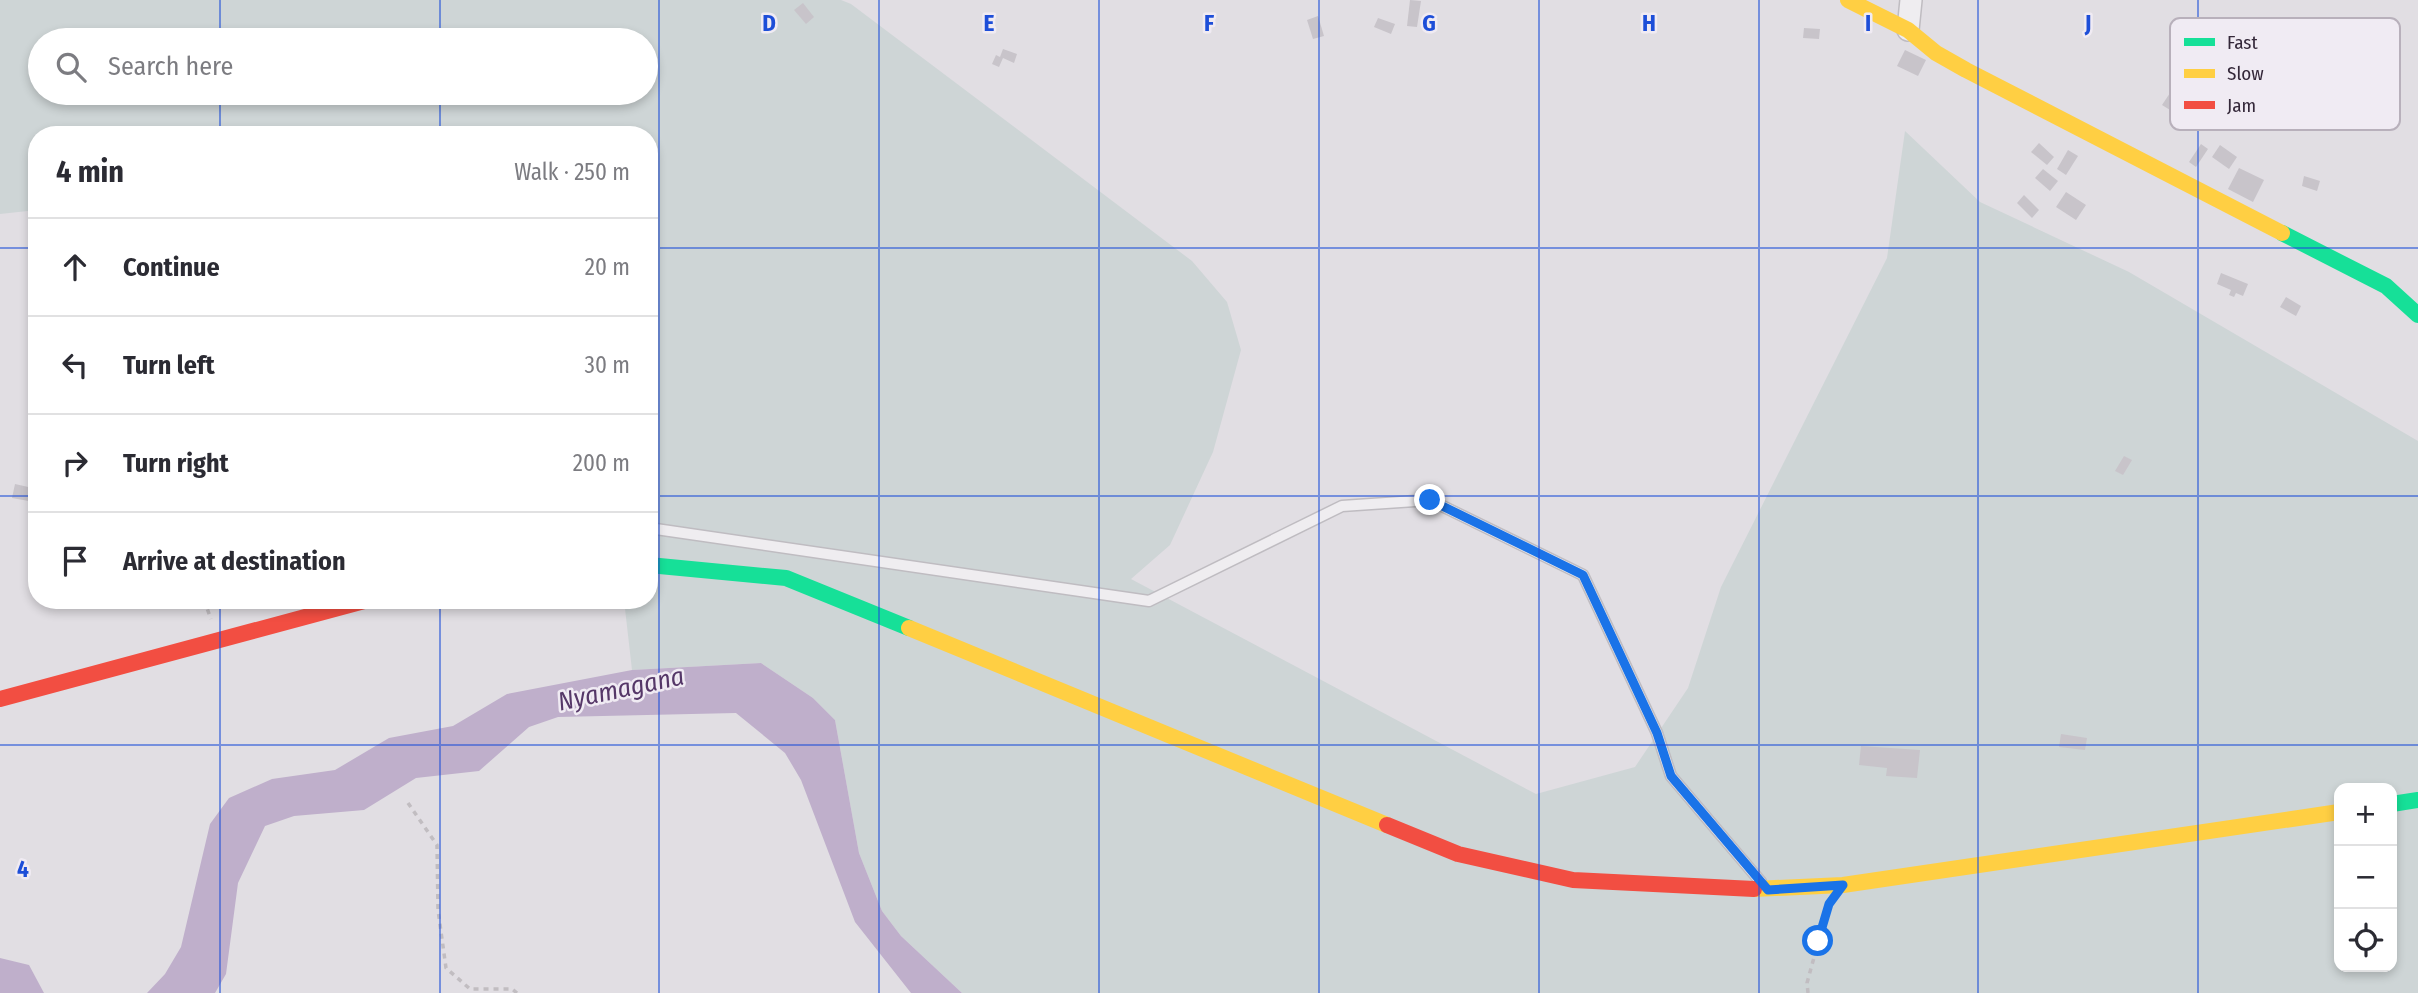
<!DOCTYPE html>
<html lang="en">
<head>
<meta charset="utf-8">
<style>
	body { margin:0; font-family:"Fira Sans Condensed",sans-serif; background:#f2f2f3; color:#2b2b33 }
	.controls { position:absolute; right:21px; bottom:21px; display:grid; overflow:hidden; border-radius:14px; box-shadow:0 4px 10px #0003 }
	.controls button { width:63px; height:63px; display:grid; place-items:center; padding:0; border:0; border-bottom:2px solid #e1e1e2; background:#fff; color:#2b2b33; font:35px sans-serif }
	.stop { position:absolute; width:21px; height:21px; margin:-16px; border:5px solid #1a73e8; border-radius:50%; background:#fff }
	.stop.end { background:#1a73e8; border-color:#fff; box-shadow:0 2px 7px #0008 }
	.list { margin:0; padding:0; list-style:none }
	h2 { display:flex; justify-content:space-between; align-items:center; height:91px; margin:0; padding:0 28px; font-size:30px }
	h2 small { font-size:23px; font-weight:400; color:#7c7c81 }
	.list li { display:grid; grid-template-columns:46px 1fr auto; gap:21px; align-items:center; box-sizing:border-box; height:98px; padding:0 28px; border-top:2px solid #e1e1e2 }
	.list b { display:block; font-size:26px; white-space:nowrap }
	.list em { font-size:23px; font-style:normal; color:#7c7c81 }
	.icon { flex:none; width:38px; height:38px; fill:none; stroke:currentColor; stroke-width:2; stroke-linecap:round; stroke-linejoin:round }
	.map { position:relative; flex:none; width:2418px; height:993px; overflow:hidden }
	.search { position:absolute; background:#fff; box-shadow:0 4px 10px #0003; left:28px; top:28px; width:630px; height:77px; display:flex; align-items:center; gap:18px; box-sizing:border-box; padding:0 24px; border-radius:38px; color:#7c7c81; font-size:26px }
	.panel { position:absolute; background:#fff; box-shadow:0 4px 10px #0003; left:28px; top:126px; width:630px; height:483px; border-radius:28px }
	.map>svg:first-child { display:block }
	.green { fill:#ced5d6; fill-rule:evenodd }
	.water { fill:#bfafcb }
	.building { fill:#c8c4ca }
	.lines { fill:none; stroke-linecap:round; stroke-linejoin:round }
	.lane-casing { stroke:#bfbcc1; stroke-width:13 }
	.street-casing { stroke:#bfbcc1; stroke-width:24 }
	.path { stroke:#c1bdc1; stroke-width:3.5; stroke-dasharray:5 5; stroke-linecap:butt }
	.lane { stroke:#efedf0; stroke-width:10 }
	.street { stroke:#efedf0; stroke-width:21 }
	.fast { stroke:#16e098; stroke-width:16 }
	.slow { stroke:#ffcf43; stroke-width:16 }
	.jam { stroke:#f24e42; stroke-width:16 }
	.route { stroke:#1a73e8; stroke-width:9 }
	.grid { fill:none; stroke:#1d4ed8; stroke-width:2; stroke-opacity:0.55 }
	.labels { text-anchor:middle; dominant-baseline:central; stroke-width:5; stroke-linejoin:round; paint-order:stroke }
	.water-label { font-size:26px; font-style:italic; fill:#553768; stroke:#f0ebf3 }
	.key { fill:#f0ebf3; stroke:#b8b0bb; stroke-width:2 }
	.key-label { font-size:19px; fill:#342839 }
	.grid-label { font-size:23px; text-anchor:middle; font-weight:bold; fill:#1d4ed8; stroke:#f0ebf3; stroke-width:5; stroke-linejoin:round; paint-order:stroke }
</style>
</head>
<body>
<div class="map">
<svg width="2418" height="993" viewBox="0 0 2418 993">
	<rect width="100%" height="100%" fill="#e1dee3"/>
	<path class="green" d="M 0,0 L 841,0 L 851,4 L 1192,261 L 1227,302 L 1241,350 L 1213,452 L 1170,545 L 1131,579 L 1536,794 L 1635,767 L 1688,688 L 1721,587 L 1887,258 L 1905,131 L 1980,202 L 2129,272 L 2418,441 L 2418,993 L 962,993 L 901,936 L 882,911 L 859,853 L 835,720 L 813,698 L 761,663 L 632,670 L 624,600 L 649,600 L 649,135 L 37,135 L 37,210 L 0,214 ZM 40,40 L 646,40 L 646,93 L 40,93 ZM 2339,788 L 2392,788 L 2392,967 L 2339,967 Z"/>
	<g class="water">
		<path d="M 761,663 L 813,698 L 835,720 L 859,853 L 882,911 L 901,936 L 962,993 L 911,993 L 855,922 L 801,780 L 785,753 L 736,713 L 558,717 L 529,727 L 479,771 L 416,778 L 364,810 L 294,816 L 265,826 L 238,883 L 226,974 L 215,993 L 147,993 L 165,974 L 181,947 L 210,824 L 229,798 L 272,779 L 335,770 L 389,738 L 453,726 L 507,694 L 632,670 Z"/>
		<path d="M 0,958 L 29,965 L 44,993 L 0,993 Z"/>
	</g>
	<g class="building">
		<path d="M 1410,0 L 1421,1 L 1417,27 L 1407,26 Z"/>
		<path d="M 803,3 L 814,17 L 806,24 L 794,10 Z"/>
		<path d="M 1318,16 L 1324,36 L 1313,39 L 1307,20 Z"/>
		<path d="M 1378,18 L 1395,24 L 1391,34 L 1374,27 Z"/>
		<path d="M 1804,28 L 1820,29 L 1819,39 L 1803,38 Z"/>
		<path d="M 1003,49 L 1017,54 L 1014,63 L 1003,58 L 999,67 L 992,64 L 996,55 L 1000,57 Z"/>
		<path d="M 1905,50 L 1926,60 L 1918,76 L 1897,66 Z"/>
		<path d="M 2174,87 L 2194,100 L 2183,118 L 2162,105 Z"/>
		<path d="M 2039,143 L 2054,157 L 2047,165 L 2031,152 Z"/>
		<path d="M 2201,144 L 2208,149 L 2196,167 L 2189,162 Z"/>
		<path d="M 2220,145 L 2237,157 L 2229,169 L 2212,157 Z"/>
		<path d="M 2068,150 L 2078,156 L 2066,175 L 2057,169 Z"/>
		<path d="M 2239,168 L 2264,180 L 2253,202 L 2228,189 Z"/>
		<path d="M 2043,169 L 2058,181 L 2050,191 L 2035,178 Z"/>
		<path d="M 2304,176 L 2320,181 L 2317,191 L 2302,186 Z"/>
		<path d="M 2066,192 L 2086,205 L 2076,220 L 2056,207 Z"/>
		<path d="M 2024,195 L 2039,210 L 2032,218 L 2017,203 Z"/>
		<path d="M 2221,273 L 2248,284 L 2243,296 L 2236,293 L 2234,297 L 2229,295 L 2231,290 L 2217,284 Z"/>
		<path d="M 2286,297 L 2301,306 L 2296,316 L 2280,307 Z"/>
		<path d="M 2124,456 L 2132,460 L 2123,475 L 2115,471 Z"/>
		<path d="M 15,484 L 37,489 L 34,502 L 12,498 Z"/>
		<path d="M 2061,734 L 2087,738 L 2085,750 L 2059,747 Z"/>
		<path d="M 1861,746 L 1920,750 L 1917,778 L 1886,776 L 1887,768 L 1859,765 Z"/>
	</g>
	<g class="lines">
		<g class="lane-casing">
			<path id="lane" d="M 649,528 L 1149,601 L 1342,506 L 1430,500 L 1583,575 L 1657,733 L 1671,776 L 1761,882"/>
		</g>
		<g class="street-casing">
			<path id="street" d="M 1908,30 L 1911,0"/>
		</g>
		<g class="path">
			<path d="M 204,600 L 211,619"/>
			<path d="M 408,803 L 437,845 L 438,910 L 446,968 L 470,989 L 512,989 L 517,993"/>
			<path d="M 1808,993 L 1807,983 L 1827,910"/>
		</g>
		<use href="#lane" class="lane"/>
		<use href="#street" class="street"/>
		<g class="fast">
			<path d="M 2282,233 L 2386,286 L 2418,315"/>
			<path d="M 649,565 L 786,578 L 909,628"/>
			<path d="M 2392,804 L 2418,800"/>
		</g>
		<g class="slow">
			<path d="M 1848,0 L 1908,30 L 1936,53 L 1966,70 L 2282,233"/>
			<path d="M 909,628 L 1387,825"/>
			<path d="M 1754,889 L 1843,885 L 2339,812"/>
		</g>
		<g class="jam">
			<path d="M 0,699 L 368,600"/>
			<path d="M 1387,825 L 1458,854 L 1573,880 L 1754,889"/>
		</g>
	</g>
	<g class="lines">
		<path class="route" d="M 1430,500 L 1583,575 L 1657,733 L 1671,776 L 1768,890 L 1843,885 L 1829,904 L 1818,941"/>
	</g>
	<path class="grid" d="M 220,0 L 220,40M 440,0 L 440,40M 659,0 L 659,993M 879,0 L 879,993M 1099,0 L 1099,993M 1319,0 L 1319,993M 1539,0 L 1539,993M 1759,0 L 1759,993M 1978,0 L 1978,993M 2198,0 L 2198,993M 220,93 L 220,135M 440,93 L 440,135M 0,248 L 37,248M 649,248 L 2418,248M 0,496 L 37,496M 649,496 L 2418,496M 220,600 L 220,993M 440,600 L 440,993M 0,745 L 2418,745"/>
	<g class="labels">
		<g class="water-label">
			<text transform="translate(621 689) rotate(-12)">Nyamagana</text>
		</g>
	</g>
	<rect x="2170" y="18" width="230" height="112" rx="10" class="key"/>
	<rect x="2184" y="38" width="31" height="8" fill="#16e098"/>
	<rect x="2184" y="69" width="31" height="9" fill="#ffcf43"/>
	<rect x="2184" y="101" width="31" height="8" fill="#f24e42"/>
	<g class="key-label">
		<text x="2227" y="49">Fast</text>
		<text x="2227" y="80">Slow</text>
		<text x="2227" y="112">Jam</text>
	</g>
	<g class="grid-label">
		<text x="769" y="31">D</text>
		<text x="989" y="31">E</text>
		<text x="1209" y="31">F</text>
		<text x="1429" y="31">G</text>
		<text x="1649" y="31">H</text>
		<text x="1868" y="31">I</text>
		<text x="2088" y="31">J</text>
		<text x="23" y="877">4</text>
	</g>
</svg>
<div class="controls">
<button>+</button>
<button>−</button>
<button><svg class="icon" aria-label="locate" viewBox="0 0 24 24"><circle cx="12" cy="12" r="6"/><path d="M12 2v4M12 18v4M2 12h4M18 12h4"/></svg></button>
</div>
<div class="stop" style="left:1818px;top:941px"></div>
<div class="stop end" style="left:1430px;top:500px"></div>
<div class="search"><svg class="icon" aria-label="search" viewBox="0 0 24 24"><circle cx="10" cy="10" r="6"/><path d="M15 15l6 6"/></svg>Search here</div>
<section class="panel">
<h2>4 min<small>Walk · 250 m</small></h2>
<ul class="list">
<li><svg class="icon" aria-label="ahead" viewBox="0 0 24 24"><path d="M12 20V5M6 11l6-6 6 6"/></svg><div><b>Continue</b></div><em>20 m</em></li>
<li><svg class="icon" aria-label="left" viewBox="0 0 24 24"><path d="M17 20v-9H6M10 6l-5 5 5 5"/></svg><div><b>Turn left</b></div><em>30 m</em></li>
<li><svg class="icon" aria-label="right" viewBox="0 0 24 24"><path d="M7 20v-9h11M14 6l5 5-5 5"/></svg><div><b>Turn right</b></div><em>200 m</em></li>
<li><svg class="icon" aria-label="arrive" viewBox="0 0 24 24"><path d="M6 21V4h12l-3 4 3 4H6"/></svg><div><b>Arrive at destination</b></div></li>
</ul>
</section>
</div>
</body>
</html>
